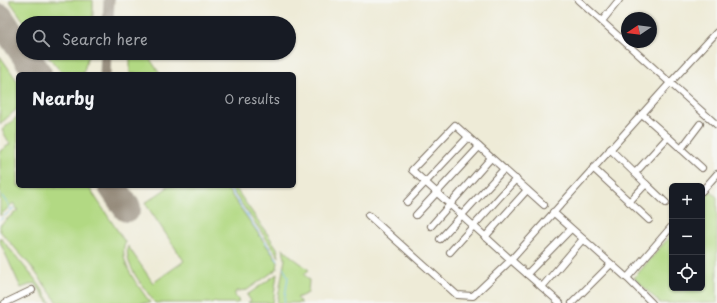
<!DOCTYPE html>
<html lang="en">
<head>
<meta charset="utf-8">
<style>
	body { margin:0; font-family:"Playpen Sans",sans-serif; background:#242831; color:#f1f3f6 }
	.controls { position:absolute; right:12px; bottom:12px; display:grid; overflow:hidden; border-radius:6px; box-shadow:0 1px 3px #0004 }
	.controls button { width:36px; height:36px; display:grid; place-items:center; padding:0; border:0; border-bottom:1px solid #363941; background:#171b24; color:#f1f3f6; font:20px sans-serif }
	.compass { position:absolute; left:621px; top:12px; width:36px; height:36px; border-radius:50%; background:#171b24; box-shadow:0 1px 3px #0004; rotate:257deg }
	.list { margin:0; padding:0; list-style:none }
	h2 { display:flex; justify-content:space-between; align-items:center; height:52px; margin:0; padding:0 16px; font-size:17px }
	h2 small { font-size:13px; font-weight:400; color:#9ea1a6 }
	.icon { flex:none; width:22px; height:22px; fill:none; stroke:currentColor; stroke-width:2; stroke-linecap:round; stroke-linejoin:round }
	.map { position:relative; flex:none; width:717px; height:303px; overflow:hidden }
	.search { position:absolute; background:#171b24; box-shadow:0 1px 3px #0004; left:16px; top:16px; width:280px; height:44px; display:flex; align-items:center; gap:10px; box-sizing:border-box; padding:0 14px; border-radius:22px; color:#9ea1a6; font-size:15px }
	.panel { position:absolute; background:#171b24; box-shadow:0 1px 3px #0004; left:16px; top:72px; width:280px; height:116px; border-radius:6px }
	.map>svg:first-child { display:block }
	.green { fill:#b2d983; stroke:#768250 }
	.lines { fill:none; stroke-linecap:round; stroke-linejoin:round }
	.stream { stroke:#77bdee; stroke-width:1 }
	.taxiway { stroke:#948a7a; stroke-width:11 }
	.runway { stroke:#948a7a; stroke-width:28 }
	.minor-casing { stroke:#7a6e5f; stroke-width:8 }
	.minor { stroke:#fff; stroke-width:6 }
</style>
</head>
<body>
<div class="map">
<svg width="717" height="303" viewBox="0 0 717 303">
	<rect width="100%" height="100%" fill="#f6f6f2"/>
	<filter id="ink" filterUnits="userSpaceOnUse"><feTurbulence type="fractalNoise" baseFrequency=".025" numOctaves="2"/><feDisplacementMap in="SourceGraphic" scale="8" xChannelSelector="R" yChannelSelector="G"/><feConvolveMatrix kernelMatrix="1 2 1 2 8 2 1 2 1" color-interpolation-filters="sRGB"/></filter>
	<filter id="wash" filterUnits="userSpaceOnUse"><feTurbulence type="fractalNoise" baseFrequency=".012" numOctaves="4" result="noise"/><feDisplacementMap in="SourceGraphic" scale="16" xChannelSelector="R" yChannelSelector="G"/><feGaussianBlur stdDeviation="0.9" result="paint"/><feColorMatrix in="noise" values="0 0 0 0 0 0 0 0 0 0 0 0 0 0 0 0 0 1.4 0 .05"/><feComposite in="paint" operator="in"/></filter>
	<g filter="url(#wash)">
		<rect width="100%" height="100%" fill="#eeebd7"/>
		<g class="green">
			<path d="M 9,0 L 93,0 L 93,23 L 25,23 Z"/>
			<path d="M 45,53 L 89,53 L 83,74 L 63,74 Z"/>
			<path d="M 130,53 L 146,53 L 160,74 L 130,74 Z"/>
			<path d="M 0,56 L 18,82 L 18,108 L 0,124 Z"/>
			<path d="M 18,116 L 18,186 L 88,186 L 125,242 C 118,264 139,285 150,303 L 58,303 L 30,265 L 0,231 L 0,225 L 18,210 L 13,203 L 0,216 L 0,151 L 10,144 L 2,130 Z"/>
			<path d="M 166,186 L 225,186 L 278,262 L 277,269 L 247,290 L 238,291 L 235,292 L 235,296 L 239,301 L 237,303 L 216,303 L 214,301 L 212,303 L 155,303 C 145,288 123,265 128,246 L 153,283 L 184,261 L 145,203 L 167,188 Z"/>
			<path d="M 229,186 L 234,186 L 277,248 L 279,257 Z"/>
			<path d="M 709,190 L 717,197 L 717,303 L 660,303 L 634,278 L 672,234 L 672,288 L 702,288 L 702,198 Z"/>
			<path d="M 0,237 L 38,283 L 51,303 L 49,303 L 35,283 L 21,288 L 0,242 Z"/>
			<path d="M 283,248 C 290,257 300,262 309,270 L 304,274 L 309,280 L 308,293 L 297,298 L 302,303 L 277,303 L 285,259 Z"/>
			<path d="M 277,274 L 273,303 L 248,303 L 251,301 L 247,295 Z"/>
		</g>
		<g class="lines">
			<g class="stream">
				<path d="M 227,186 L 278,260"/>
				<path d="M 0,193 L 11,209"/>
				<path d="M 0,220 L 16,206"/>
				<path d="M 283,267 L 288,277 L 284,303"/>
			</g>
			<g class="taxiway">
				<path d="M 108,23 L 109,0"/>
				<path d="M 105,74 L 106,53"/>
			</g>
			<g class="runway">
				<path d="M 0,18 L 23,52"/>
				<path d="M 24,53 L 38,74"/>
				<path d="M 112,186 L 127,208"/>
			</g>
		</g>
	</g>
	<g filter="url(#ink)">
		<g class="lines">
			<g class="minor-casing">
				<g id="minor">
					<path d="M 578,0 L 717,125"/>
					<path d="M 602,21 L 619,0"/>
					<path d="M 668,137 L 702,168"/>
					<path d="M 610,149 L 646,184 L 629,202"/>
					<path d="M 681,149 L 700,124"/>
					<path d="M 593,168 L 649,220"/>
					<path d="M 635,173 L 668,137 L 642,114"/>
					<path d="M 646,184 L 666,203"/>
					<path d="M 702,191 L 717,174"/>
					<path d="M 407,202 L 468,137"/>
					<path d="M 544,205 L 455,125 L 412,170 L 511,260 L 560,303"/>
					<path d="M 553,212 L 627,278 L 652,303"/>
					<path d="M 368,215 L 457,295 L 473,296 L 511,260 L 670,83 L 717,32"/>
					<path d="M 416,215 L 479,147"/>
					<path d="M 431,226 L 491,158"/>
					<path d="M 485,237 L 527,190"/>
					<path d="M 440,239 L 504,169"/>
					<path d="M 450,252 L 516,179"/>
					<path d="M 527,274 L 571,229"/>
					<path d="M 627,278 L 672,226"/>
					<path d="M 542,287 L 583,239"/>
					<path d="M 5,303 L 32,290"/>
					<path d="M 572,303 L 611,264"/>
				</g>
			</g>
			<use href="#minor" class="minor"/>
		</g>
	</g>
</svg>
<div class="controls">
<button>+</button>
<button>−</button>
<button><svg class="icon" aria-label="locate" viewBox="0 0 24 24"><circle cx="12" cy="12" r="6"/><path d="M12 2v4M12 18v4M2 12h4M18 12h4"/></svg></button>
</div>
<svg class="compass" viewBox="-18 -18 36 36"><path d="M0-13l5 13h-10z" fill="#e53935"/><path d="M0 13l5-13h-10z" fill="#9ea1a6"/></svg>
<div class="search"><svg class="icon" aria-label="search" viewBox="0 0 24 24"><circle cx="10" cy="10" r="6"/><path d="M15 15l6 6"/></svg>Search here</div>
<section class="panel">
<h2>Nearby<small>0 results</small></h2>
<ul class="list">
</ul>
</section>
</div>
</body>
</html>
